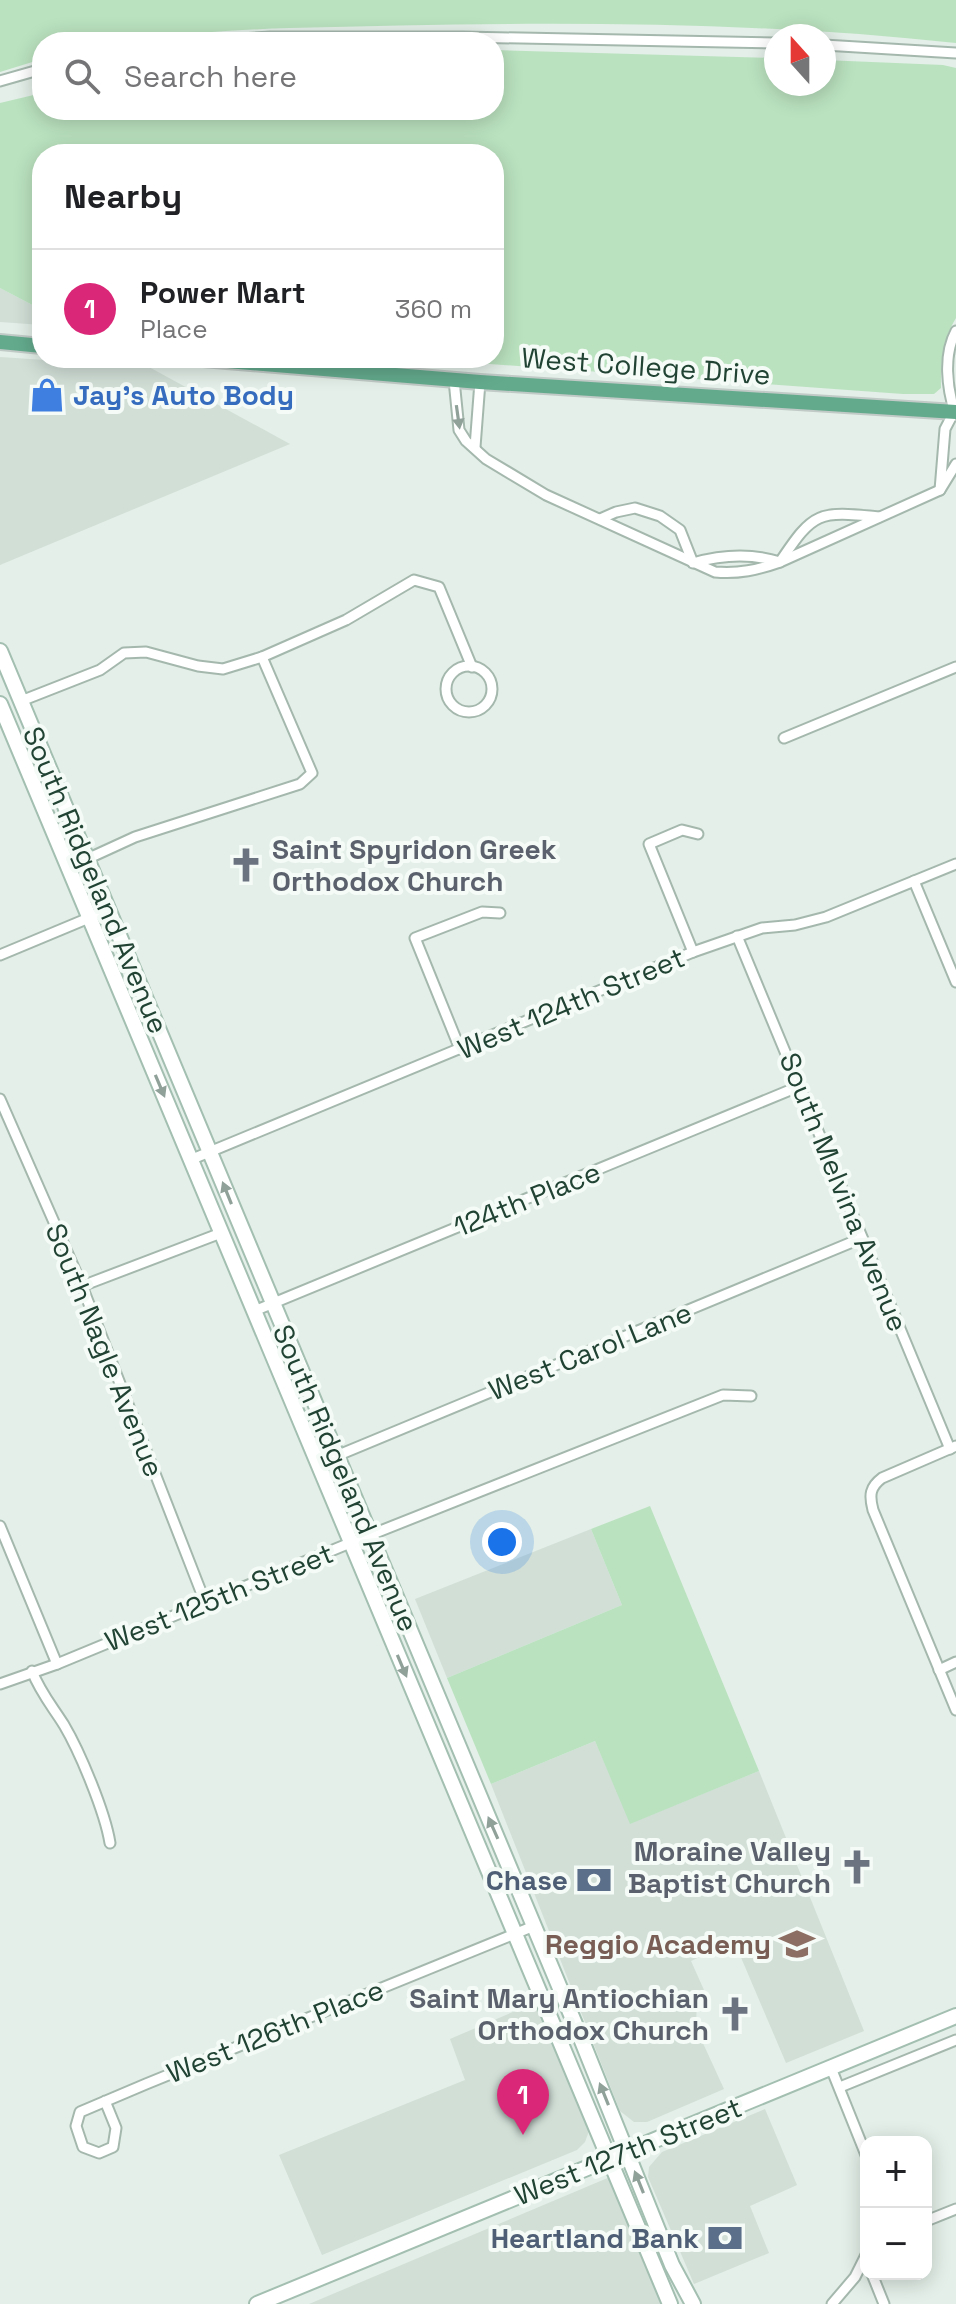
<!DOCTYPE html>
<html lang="en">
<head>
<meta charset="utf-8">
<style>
	body { margin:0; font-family:"Space Grotesk",sans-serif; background:#f6f6f6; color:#202124 }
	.controls { position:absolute; right:24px; bottom:24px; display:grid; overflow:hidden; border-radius:16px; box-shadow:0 4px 20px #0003 }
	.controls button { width:72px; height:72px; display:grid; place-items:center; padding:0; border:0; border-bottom:2px solid #e0e0e0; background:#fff; color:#202124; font:40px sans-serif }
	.compass { position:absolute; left:764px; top:24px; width:72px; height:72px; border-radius:50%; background:#fff; box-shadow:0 4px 20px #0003; rotate:339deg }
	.you { position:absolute; left:502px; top:1542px; width:28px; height:28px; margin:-20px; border:6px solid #fff; border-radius:50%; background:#1a73e8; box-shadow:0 0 0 12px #1a73e833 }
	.badge { display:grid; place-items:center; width:52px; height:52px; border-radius:50%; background:#db2777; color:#fff; font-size:26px; font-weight:700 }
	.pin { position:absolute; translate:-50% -66px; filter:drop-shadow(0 2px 4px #0008) }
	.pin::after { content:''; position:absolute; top:42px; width:28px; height:24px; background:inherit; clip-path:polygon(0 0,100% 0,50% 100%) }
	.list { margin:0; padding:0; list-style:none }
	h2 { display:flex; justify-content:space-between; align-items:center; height:104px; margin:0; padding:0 32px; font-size:34px }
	h2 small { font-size:26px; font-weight:400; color:#757577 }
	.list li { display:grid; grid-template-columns:52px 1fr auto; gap:24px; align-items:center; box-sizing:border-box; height:120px; padding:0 32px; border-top:2px solid #e0e0e0 }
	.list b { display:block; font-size:30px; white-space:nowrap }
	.list p { margin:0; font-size:26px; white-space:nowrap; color:#757577 }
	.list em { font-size:26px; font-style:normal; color:#757577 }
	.icon { flex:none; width:44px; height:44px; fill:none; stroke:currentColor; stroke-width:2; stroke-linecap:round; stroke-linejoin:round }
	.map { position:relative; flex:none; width:956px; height:2304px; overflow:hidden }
	.search { position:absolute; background:#fff; box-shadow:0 4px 20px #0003; left:32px; top:32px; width:472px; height:88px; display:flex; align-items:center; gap:20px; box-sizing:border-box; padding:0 28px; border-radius:32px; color:#757577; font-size:30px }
	.panel { position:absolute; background:#fff; box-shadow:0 4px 20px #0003; left:32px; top:144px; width:472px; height:224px; border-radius:32px }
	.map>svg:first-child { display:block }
	.built { fill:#d1dfd7 }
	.green { fill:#bae2bf }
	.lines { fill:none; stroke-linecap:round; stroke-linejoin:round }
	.street-casing { stroke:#a5b8ae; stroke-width:13 }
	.secondary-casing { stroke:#a3bfb1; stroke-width:18 }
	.primary-casing { stroke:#c1cac6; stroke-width:18 }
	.street { stroke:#fff; stroke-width:9 }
	.secondary { stroke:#fff; stroke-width:14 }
	.primary { stroke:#63aa8d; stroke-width:14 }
	.oneway { fill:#90a19a }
	.labels { text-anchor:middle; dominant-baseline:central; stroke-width:8; stroke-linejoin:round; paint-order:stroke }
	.street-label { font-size:28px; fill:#204334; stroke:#f5fbf7 }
	.shop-label { font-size:28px; font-weight:bold; fill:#366cbe; stroke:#f5fbf7; text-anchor:start }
	.worship-label { font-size:28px; font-weight:bold; fill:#5b616d; stroke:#f5fbf7; text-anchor:end }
	.service-label { font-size:28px; font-weight:bold; fill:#4e5e75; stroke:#f5fbf7; text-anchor:end }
	.education-label { font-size:28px; font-weight:bold; fill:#785e54; stroke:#f5fbf7; text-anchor:end }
</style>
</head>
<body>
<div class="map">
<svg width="956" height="2304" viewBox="0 0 956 2304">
	<rect width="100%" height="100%" fill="#e3efe8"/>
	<g class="built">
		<path d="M 0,288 L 42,310 L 42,325 L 0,322 Z"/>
		<path d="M 0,357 L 149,367 L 290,444 L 0,565 Z"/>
		<path d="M 591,1529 L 622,1605 L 447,1678 L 415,1599 Z"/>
		<path d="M 595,1741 L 631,1823 L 759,1771 L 864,2031 L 786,2063 L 734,1941 L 691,1961 L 704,1990 L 697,1994 L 696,2028 L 724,2089 L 647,2122 L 634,2122 L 620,2111 L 491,1784 Z"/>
		<path d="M 536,2002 L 587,2120 L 589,2131 L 585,2142 L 577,2150 L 322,2255 L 279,2155 L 465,2080 L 450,2039 Z"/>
		<path d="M 765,2109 L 797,2185 L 750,2206 L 769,2253 L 694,2284 L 648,2177 L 649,2167 L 662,2152 Z"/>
		<path d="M 610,2177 L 662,2304 L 309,2304 Z"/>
	</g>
	<g class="green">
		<path d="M 0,0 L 956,0 L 956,43 C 735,19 511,22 290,28 C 207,30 125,42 42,42 L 42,59 L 0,72 Z"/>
		<path d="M 494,50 L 776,58 L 776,84 L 824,84 L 824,60 L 943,65 L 956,68 L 956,318 C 942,341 941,361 941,388 L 934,394 L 903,394 L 408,358 L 494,358 L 494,154 L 42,154 L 42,310 L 0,288 L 0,103 L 42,93 L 42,110 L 494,110 Z"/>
		<path d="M 650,1506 L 759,1771 L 630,1824 L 595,1741 L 491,1784 L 447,1678 L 622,1605 L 591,1529 Z"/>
	</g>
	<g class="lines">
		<g class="street-casing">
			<g id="street">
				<path d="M 194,42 L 270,37 L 463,37 L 776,43"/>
				<path d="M 824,45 L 956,53"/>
				<path d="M 0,81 L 42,69"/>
				<path d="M 454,380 L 459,430 L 466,441 L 486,459 L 546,495 L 715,572 C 739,574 757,570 780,562 L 940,490 L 956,464"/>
				<path d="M 955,413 C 947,388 943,355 956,331"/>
				<path d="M 475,447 L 480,382"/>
				<path d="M 940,490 L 945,429 L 956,408"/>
				<path d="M 600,519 L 616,512 L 635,508 L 660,516 L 680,530 L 693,563 C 721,555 751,553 780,562 C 814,511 818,511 879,517"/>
				<circle cx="469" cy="689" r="23"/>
				<path d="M 21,701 L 100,670 L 124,653 L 146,652 L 198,666 L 223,669 L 262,657 L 346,620 L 414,580 L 439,587 L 472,667"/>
				<path d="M 784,738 L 956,667"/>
				<path d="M 87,859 L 135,837 L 300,784 L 312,773 L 262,657"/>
				<path d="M 914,881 L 956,982"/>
				<path d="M 737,936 L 950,1449"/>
				<path d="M 693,952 L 649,844 L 682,830 L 698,834"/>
				<path d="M 0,955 L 108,910"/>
				<path d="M 460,1049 L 415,938 L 482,912 L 500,913"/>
				<path d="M 0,1099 L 82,1286 L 205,1602"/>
				<path d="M 190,1160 L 693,952 L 762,928 L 795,925 L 826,917 L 956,864"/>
				<path d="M 82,1286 L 221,1233"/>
				<path d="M 254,1311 L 800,1086"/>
				<path d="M 956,1446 L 882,1478 C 870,1487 869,1495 873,1510 L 956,1710"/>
				<path d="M 317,1464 L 862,1238"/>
				<path d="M 0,1526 L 57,1664"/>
				<path d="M 939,1670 L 956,1662"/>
				<path d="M 32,1671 C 40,1692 52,1706 64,1725 C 80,1752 105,1812 110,1843"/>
				<path d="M 0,1684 L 57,1664 L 350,1543 L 723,1395 L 751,1396"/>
				<path d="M 831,2068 L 866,2155"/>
				<path d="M 840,2087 L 956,2040"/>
				<path d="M 105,2101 L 116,2128 L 113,2147 L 99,2153 L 83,2147 L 76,2126 L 80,2112 L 146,2084 L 534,1926"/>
				<path d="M 926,2221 L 956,2209"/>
				<path d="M 872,2274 L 884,2304"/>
				<path d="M 832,2304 L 855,2277 L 866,2255"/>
			</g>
		</g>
		<g class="secondary-casing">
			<g id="secondary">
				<path d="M 0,651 L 580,2036 L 672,2265 L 693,2304"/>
				<path d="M 0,704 L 670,2304"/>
				<path d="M 257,2304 L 956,2016"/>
			</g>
		</g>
		<g class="primary-casing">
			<g id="primary">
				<path d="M 0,342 L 42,346"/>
				<path d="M 191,358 L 480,382 L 956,412"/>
			</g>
		</g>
		<use href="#street" class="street"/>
		<use href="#secondary" class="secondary"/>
		<use href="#primary" class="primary"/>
	</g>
	<defs><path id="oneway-solid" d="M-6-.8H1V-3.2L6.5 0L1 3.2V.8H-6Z" transform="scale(2)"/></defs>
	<g class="oneway">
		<use href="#oneway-solid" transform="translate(458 417) rotate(82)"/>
		<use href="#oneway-solid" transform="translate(160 1086) rotate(67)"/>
		<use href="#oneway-solid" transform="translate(227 1193) rotate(-112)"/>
		<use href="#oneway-solid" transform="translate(402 1666) rotate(67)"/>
		<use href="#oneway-solid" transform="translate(493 1828) rotate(-114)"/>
		<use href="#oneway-solid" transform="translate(604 2094) rotate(-112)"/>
		<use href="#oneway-solid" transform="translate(639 2182) rotate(-112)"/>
	</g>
	<defs>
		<g id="shop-bare" transform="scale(2.76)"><path d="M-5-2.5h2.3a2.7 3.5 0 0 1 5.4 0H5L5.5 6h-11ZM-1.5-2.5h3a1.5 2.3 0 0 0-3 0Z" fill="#3f7fe0" stroke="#f5fbf7" stroke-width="2.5" paint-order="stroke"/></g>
		<g id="church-bare" transform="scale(2.76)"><path d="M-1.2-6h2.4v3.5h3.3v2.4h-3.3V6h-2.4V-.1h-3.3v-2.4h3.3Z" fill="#6b7280" stroke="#f5fbf7" stroke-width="2.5" paint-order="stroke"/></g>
		<g id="bank-bare" transform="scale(2.76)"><path d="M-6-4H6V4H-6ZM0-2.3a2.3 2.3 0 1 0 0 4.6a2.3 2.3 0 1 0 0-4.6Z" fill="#5c6f8a" stroke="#f5fbf7" stroke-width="2.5" paint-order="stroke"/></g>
		<g id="school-bare" transform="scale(2.76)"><path d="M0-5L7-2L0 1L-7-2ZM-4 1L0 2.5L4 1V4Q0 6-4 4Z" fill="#8d6e63" stroke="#f5fbf7" stroke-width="2.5" paint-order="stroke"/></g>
	</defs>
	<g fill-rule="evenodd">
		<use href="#shop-bare" x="47" y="395"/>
		<use href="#church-bare" x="246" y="865"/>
		<use href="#church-bare" x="857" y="1867"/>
		<use href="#bank-bare" x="594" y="1880"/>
		<use href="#school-bare" x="797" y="1944"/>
		<use href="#church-bare" x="735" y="2014"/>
		<use href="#bank-bare" x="725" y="2238"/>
	</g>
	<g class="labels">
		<g class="street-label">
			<text transform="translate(646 366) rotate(4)">West College Drive</text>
			<text transform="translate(96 880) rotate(67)">South Ridgeland Avenue</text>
			<text transform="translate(571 1003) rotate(-23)">West 124th Street</text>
			<text transform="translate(844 1192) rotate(68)">South Melvina Avenue</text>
			<text transform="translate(527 1199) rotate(-22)">124th Place</text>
			<text transform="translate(105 1350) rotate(68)">South Nagle Avenue</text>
			<text transform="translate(590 1351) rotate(-22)">West Carol Lane</text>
			<text transform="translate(346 1478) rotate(67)">South Ridgeland Avenue</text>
			<text transform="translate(219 1597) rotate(-22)">West 125th Street</text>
			<text transform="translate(275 2031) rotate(-22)">West 126th Place</text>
			<text transform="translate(628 2151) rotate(-22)">West 127th Street</text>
		</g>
		<g class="shop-label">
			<text x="73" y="395">Jay's Auto Body</text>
		</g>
		<g class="worship-label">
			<text x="272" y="849" text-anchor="start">Saint Spyridon Greek<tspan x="272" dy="32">Orthodox Church</tspan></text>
			<text x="831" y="1851">Moraine Valley<tspan x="831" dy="32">Baptist Church</tspan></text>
			<text x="709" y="1998">Saint Mary Antiochian<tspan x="709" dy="32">Orthodox Church</tspan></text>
		</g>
		<g class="service-label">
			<text x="568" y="1880">Chase</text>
			<text x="699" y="2238">Heartland Bank</text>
		</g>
		<g class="education-label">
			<text x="771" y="1944">Reggio Academy</text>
		</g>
	</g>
</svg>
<div class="controls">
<button>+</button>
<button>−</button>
</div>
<svg class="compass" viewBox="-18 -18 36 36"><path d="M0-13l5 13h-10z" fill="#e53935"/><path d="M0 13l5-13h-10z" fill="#757577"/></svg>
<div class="you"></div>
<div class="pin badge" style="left:523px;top:2135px">1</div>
<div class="search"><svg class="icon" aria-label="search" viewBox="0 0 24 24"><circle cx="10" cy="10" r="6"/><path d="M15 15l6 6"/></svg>Search here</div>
<section class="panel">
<h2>Nearby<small></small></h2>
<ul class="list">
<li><span class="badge">1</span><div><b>Power Mart</b><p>Place</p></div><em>360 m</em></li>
</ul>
</section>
</div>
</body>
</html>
